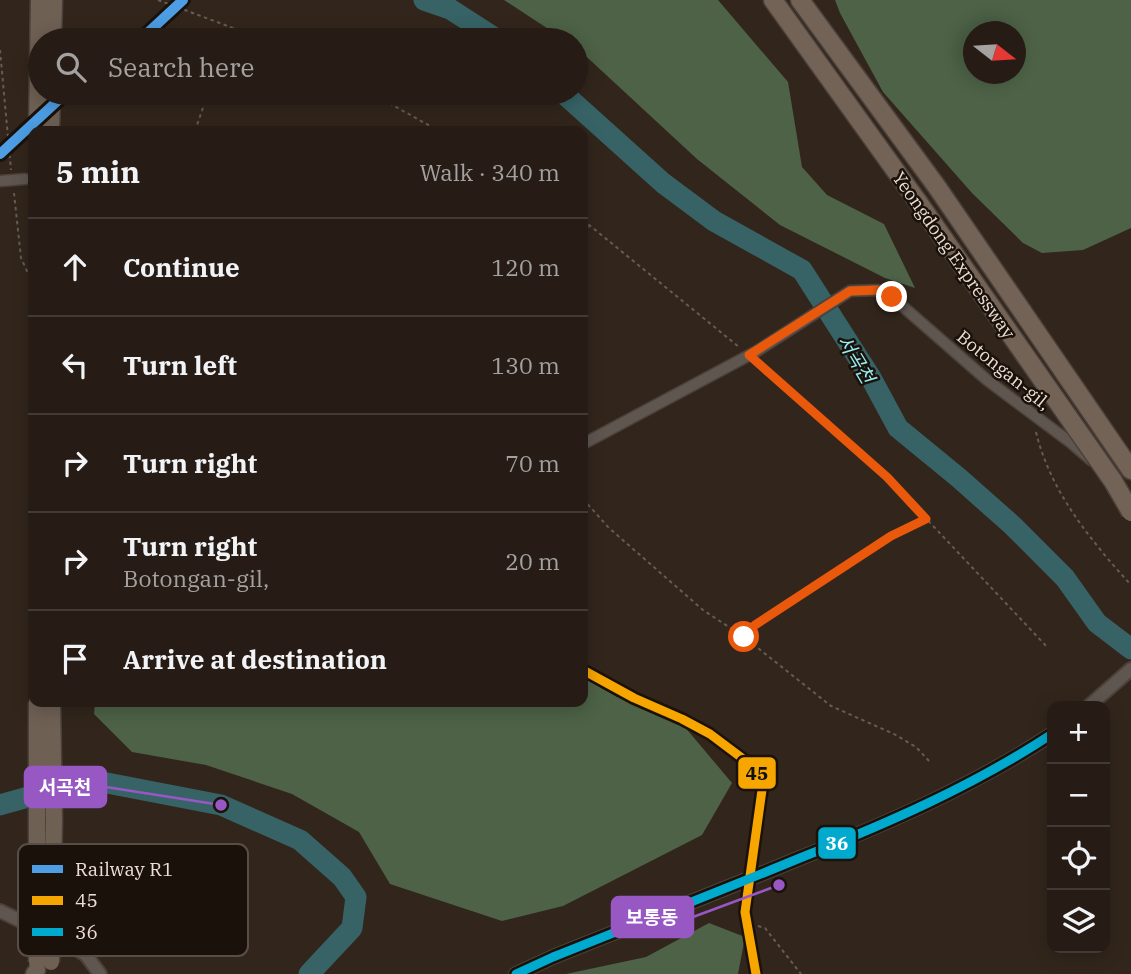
<!DOCTYPE html>
<html lang="en">
<head>
<meta charset="utf-8">
<style>
	body { margin:0; font-family:"IBM Plex Serif","Noto Sans KR",serif; background:#322922; color:#f1f3f6 }
	.controls { position:absolute; right:21px; bottom:21px; display:grid; overflow:hidden; border-radius:14px; box-shadow:0 4px 18px #0003 }
	.controls button { width:63px; height:63px; display:grid; place-items:center; padding:0; border:0; border-bottom:2px solid #423a34; background:#261c15; color:#f1f3f6; font:35px sans-serif }
	.compass { position:absolute; left:963px; top:21px; width:63px; height:63px; border-radius:50%; background:#261c15; box-shadow:0 4px 18px #0003; rotate:107deg }
	.stop { position:absolute; width:21px; height:21px; margin:-16px; border:5px solid #ea580c; border-radius:50%; background:#fff }
	.stop.end { background:#ea580c; border-color:#fff; box-shadow:0 2px 7px #0008 }
	.list { margin:0; padding:0; list-style:none }
	h2 { display:flex; justify-content:space-between; align-items:center; height:91px; margin:0; padding:0 28px; font-size:30px }
	h2 small { font-size:23px; font-weight:400; color:#a4a1a0 }
	.list li { display:grid; grid-template-columns:46px 1fr auto; gap:21px; align-items:center; box-sizing:border-box; height:98px; padding:0 28px; border-top:2px solid #423a34 }
	.list b { display:block; font-size:26px; white-space:nowrap }
	.list p { margin:0; font-size:23px; white-space:nowrap; color:#a4a1a0 }
	.list em { font-size:23px; font-style:normal; color:#a4a1a0 }
	.icon { flex:none; width:38px; height:38px; fill:none; stroke:currentColor; stroke-width:2; stroke-linecap:round; stroke-linejoin:round }
	.map { position:relative; flex:none; width:1131px; height:974px; overflow:hidden }
	.search { position:absolute; background:#261c15; box-shadow:0 4px 18px #0003; left:28px; top:28px; width:560px; height:77px; display:flex; align-items:center; gap:18px; box-sizing:border-box; padding:0 24px; border-radius:38px; color:#a4a1a0; font-size:26px }
	.panel { position:absolute; background:#261c15; box-shadow:0 4px 18px #0003; left:28px; top:126px; width:560px; height:581px; border-radius:14px }
	.map>svg:first-child { display:block }
	.forest { fill:#4d6247; fill-rule:evenodd }
	.lines { fill:none; stroke-linecap:round; stroke-linejoin:round }
	.river { stroke:#376366; stroke-width:21 }
	.minor-casing { stroke:#4b413a; stroke-width:13 }
	.tertiary-casing { stroke:#4b413a; stroke-width:16 }
	.trunk-casing { stroke:#4b413a; stroke-width:19 }
	.motorway-casing { stroke:#4b413a; stroke-width:21 }
	.path { stroke:#655c55; stroke-width:2; stroke-dasharray:3.5 3.5; stroke-linecap:butt }
	.minor { stroke:#5f5650; stroke-width:10 }
	.tertiary { stroke:#5f5650; stroke-width:12 }
	.trunk { stroke:#6f6054; stroke-width:16 }
	.motorway { stroke:#736256; stroke-width:18 }
	.minor-bridge-casing { stroke:#4b413a; stroke-width:13; stroke-linecap:butt }
	.trunk-bridge-casing { stroke:#4b413a; stroke-width:19; stroke-linecap:butt }
	.motorway-bridge-casing { stroke:#4b413a; stroke-width:21; stroke-linecap:butt }
	.minor-bridge { stroke:#5f5650; stroke-width:10 }
	.trunk-bridge { stroke:#6f6054; stroke-width:16 }
	.motorway-bridge { stroke:#736256; stroke-width:18 }
	.bus-1-casing { stroke:#1a110a; stroke-width:14 }
	.bus-2-casing { stroke:#1a110a; stroke-width:14 }
	.bus-1 { stroke:#f7a600; stroke-width:9 }
	.bus-2 { stroke:#00a9ce; stroke-width:9 }
	.rail-1-casing { stroke:#1a110a; stroke-width:16 }
	.rail-1 { stroke:#4d9ee5; stroke-width:10 }
	.route { stroke:#ea580c; stroke-width:9 }
	.labels { text-anchor:middle; dominant-baseline:central; stroke-width:5; stroke-linejoin:round; paint-order:stroke }
	.street-label { font-size:18px; fill:#ecded4; stroke:#1a110a }
	.water-label { font-size:19px; font-style:italic; fill:#97edf5; stroke:#1a110a }
	.key { fill:#1a110a; stroke:#594e47; stroke-width:2 }
	.key-label { font-size:19px; fill:#ecded4 }
	.leader { fill:none; stroke:#9758c4; stroke-width:2.5 }
	.callout-dot { fill:#9758c4; stroke:#1a110a; stroke-width:2.5 }
	.callout { fill:#9758c4; stroke:#9758c4; stroke-width:2.5 }
	.callout-label { font-size:19px; text-anchor:middle; font-weight:bold; fill:#fff }
	.line-badge { stroke:#1a110a; stroke-width:2.5 }
	.badge-label { font-size:19px; text-anchor:middle; font-weight:bold; fill:#fff }
	.pale-badge-label { font-size:19px; text-anchor:middle; font-weight:bold; fill:#111 }
</style>
</head>
<body>
<div class="map">
<svg width="1131" height="974" viewBox="0 0 1131 974">
	<rect width="100%" height="100%" fill="#32261c"/>
	<g class="forest">
		<path d="M 504,0 L 718,0 L 788,82 L 802,167 L 827,195 L 884,224 L 915,288 L 885,278 L 780,225 L 697,159 L 576,47 L 576,40 L 565,40 Z"/>
		<path d="M 835,0 L 1131,0 L 1131,228 L 1083,250 L 1042,253 L 1023,243 L 972,193 L 883,92 L 840,13 ZM 974,32 L 1016,32 L 1016,74 L 974,74 Z"/>
		<path d="M 583,677 L 617,697 L 684,726 L 732,783 L 702,835 L 563,906 L 502,921 L 390,884 L 359,832 L 292,794 L 206,765 L 132,752 L 94,714 L 95,702 L 583,702 Z"/>
		<path d="M 709,923 L 745,937 L 738,974 L 566,974 L 646,957 Z"/>
	</g>
	<g class="lines">
		<g class="river">
			<path d="M 424,0 L 450,9 L 498,40"/>
			<path d="M 563,93 L 663,183 L 714,221 L 802,270 L 871,378 L 898,428 L 959,478 L 1012,525 L 1065,578 L 1097,623 L 1131,649"/>
			<path d="M 0,805 L 78,783 L 107,783 L 221,805 L 300,840 L 342,877 L 356,897 L 352,928 L 309,974"/>
		</g>
		<g class="minor-casing">
			<g id="minor">
				<path d="M 0,181 L 25,179"/>
				<path d="M 583,444 L 757,351 L 850,291 L 878,290 L 892,297 L 987,380 L 1070,442 L 1091,460"/>
				<path d="M 583,670 L 634,698 L 682,719 L 710,734 L 746,761 L 758,774 L 762,790 L 759,814"/>
				<path d="M 745,912 L 756,974"/>
			</g>
		</g>
		<g class="tertiary-casing">
			<g id="tertiary">
				<path d="M 1089,706 L 1131,669"/>
				<path d="M 0,911 L 69,944 L 86,955 L 100,974"/>
				<path d="M 516,974 L 553,957 C 635,924 718,892 800,858 C 888,823 973,786 1052,734"/>
			</g>
		</g>
		<g class="trunk-casing">
			<g id="trunk">
				<path d="M 53,40 L 54,0"/>
				<path d="M 37,131 L 39,0"/>
				<path d="M 51,131 L 52,93"/>
				<path d="M 34,974 L 37,970"/>
			</g>
		</g>
		<g class="motorway-casing">
			<g id="motorway">
				<path d="M 773,0 L 918,202"/>
				<path d="M 800,0 L 937,187 L 1131,470"/>
			</g>
		</g>
		<g class="path">
			<path d="M 158,0 L 233,28"/>
			<path d="M 227,40 L 233,28 L 257,40"/>
			<path d="M 0,50 L 11,170"/>
			<path d="M 371,93 L 439,131"/>
			<path d="M 195,131 L 208,93"/>
			<path d="M 14,193 L 21,258 L 33,284"/>
			<path d="M 583,220 L 739,347"/>
			<path d="M 583,232 L 589,227"/>
			<path d="M 759,364 L 887,477 L 1048,648"/>
			<path d="M 1036,432 C 1050,491 1091,541 1131,585"/>
			<path d="M 583,499 L 609,528 L 703,610 L 744,637 L 831,706 L 894,734 L 916,747 L 929,761"/>
			<path d="M 745,636 L 755,625 L 891,536 L 925,519"/>
			<path d="M 758,926 L 765,928 L 801,974"/>
		</g>
		<use href="#minor" class="minor"/>
		<use href="#tertiary" class="tertiary"/>
		<use href="#trunk" class="trunk"/>
		<use href="#motorway" class="motorway"/>
		<g class="minor-bridge-casing">
			<path id="minor-bridge" d="M 745,912 L 759,814"/>
		</g>
		<g class="trunk-bridge-casing">
			<g id="trunk-bridge">
				<path d="M 37,702 L 37,962"/>
				<path d="M 51,962 L 54,820 L 52,702"/>
			</g>
		</g>
		<g class="motorway-bridge-casing">
			<path id="motorway-bridge" d="M 918,202 L 1113,481 L 1131,512"/>
		</g>
		<use href="#minor-bridge" class="minor-bridge"/>
		<use href="#trunk-bridge" class="trunk-bridge"/>
		<use href="#motorway-bridge" class="motorway-bridge"/>
		<g class="bus-1-casing">
			<path id="bus-1" d="M 583,670 L 634,698 L 682,719 L 710,734 L 746,761 L 758,774 L 762,790 L 745,912 L 756,974"/>
		</g>
		<g class="bus-2-casing">
			<path id="bus-2" d="M 516,974 L 553,957 C 635,924 718,892 800,858 C 888,823 973,786 1052,734"/>
		</g>
		<use href="#bus-1" class="bus-1"/>
		<use href="#bus-2" class="bus-2"/>
		<g class="rail-1-casing">
			<g id="rail-1">
				<path d="M 140,40 L 183,0"/>
				<path d="M 0,154 L 66,93"/>
			</g>
		</g>
		<use href="#rail-1" class="rail-1"/>
	</g>
	<g class="lines">
		<path class="route" d="M 744,637 L 755,625 L 891,536 L 926,519 L 887,477 L 749,355 L 850,291 L 878,290 L 892,297"/>
	</g>
	<g class="labels">
		<g class="street-label">
			<text transform="translate(954 255) rotate(55)">Yeongdong Expressway</text>
			<text transform="translate(1004 370) rotate(39)">Botongan-gil,</text>
		</g>
		<g class="water-label">
			<text transform="translate(856 359) rotate(59)">서곡천</text>
		</g>
	</g>
	<rect x="18" y="844" width="230" height="112" rx="10" class="key"/>
	<rect x="32" y="865" width="31" height="8" fill="#4d9ee5"/>
	<rect x="32" y="896" width="31" height="9" fill="#f7a600"/>
	<rect x="32" y="928" width="31" height="8" fill="#00a9ce"/>
	<g class="key-label">
		<text x="75" y="876">Railway R1</text>
		<text x="75" y="907">45</text>
		<text x="75" y="939">36</text>
	</g>
	<path class="leader" d="M221 805L106 787M779 885L693 917"/>
	<g class="callout-dot">
		<circle cx="221" cy="805" r="7"/>
		<circle cx="779" cy="885" r="7"/>
	</g>
	<g class="callout">
		<rect x="25" y="767" width="81" height="40" rx="7"/>
		<rect x="612" y="897" width="81" height="40" rx="7"/>
	</g>
	<g class="callout-label">
		<text x="65" y="794">서곡천</text>
		<text x="652" y="924">보통동</text>
	</g>
	<g class="line-badge">
		<rect x="737" y="756" width="40" height="34" rx="7" fill="#f7a600"/>
		<rect x="817" y="826" width="40" height="34" rx="7" fill="#00a9ce"/>
	</g>
	<g class="badge-label">
		<text x="837" y="850">36</text>
	</g>
	<g class="pale-badge-label">
		<text x="757" y="780">45</text>
	</g>
</svg>
<div class="controls">
<button>+</button>
<button>−</button>
<button><svg class="icon" aria-label="locate" viewBox="0 0 24 24"><circle cx="12" cy="12" r="6"/><path d="M12 2v4M12 18v4M2 12h4M18 12h4"/></svg></button>
<button><svg class="icon" aria-label="layers" viewBox="0 0 24 24"><path d="M12 4l9 5-9 5-9-5zM3 14l9 5 9-5"/></svg></button>
</div>
<svg class="compass" viewBox="-18 -18 36 36"><path d="M0-13l5 13h-10z" fill="#e53935"/><path d="M0 13l5-13h-10z" fill="#a4a1a0"/></svg>
<div class="stop" style="left:744px;top:637px"></div>
<div class="stop end" style="left:892px;top:297px"></div>
<div class="search"><svg class="icon" aria-label="search" viewBox="0 0 24 24"><circle cx="10" cy="10" r="6"/><path d="M15 15l6 6"/></svg>Search here</div>
<section class="panel">
<h2>5 min<small>Walk · 340 m</small></h2>
<ul class="list">
<li><svg class="icon" aria-label="ahead" viewBox="0 0 24 24"><path d="M12 20V5M6 11l6-6 6 6"/></svg><div><b>Continue</b></div><em>120 m</em></li>
<li><svg class="icon" aria-label="left" viewBox="0 0 24 24"><path d="M17 20v-9H6M10 6l-5 5 5 5"/></svg><div><b>Turn left</b></div><em>130 m</em></li>
<li><svg class="icon" aria-label="right" viewBox="0 0 24 24"><path d="M7 20v-9h11M14 6l5 5-5 5"/></svg><div><b>Turn right</b></div><em>70 m</em></li>
<li><svg class="icon" aria-label="right" viewBox="0 0 24 24"><path d="M7 20v-9h11M14 6l5 5-5 5"/></svg><div><b>Turn right</b><p>Botongan-gil,</p></div><em>20 m</em></li>
<li><svg class="icon" aria-label="arrive" viewBox="0 0 24 24"><path d="M6 21V4h12l-3 4 3 4H6"/></svg><div><b>Arrive at destination</b></div></li>
</ul>
</section>
</div>
</body>
</html>
